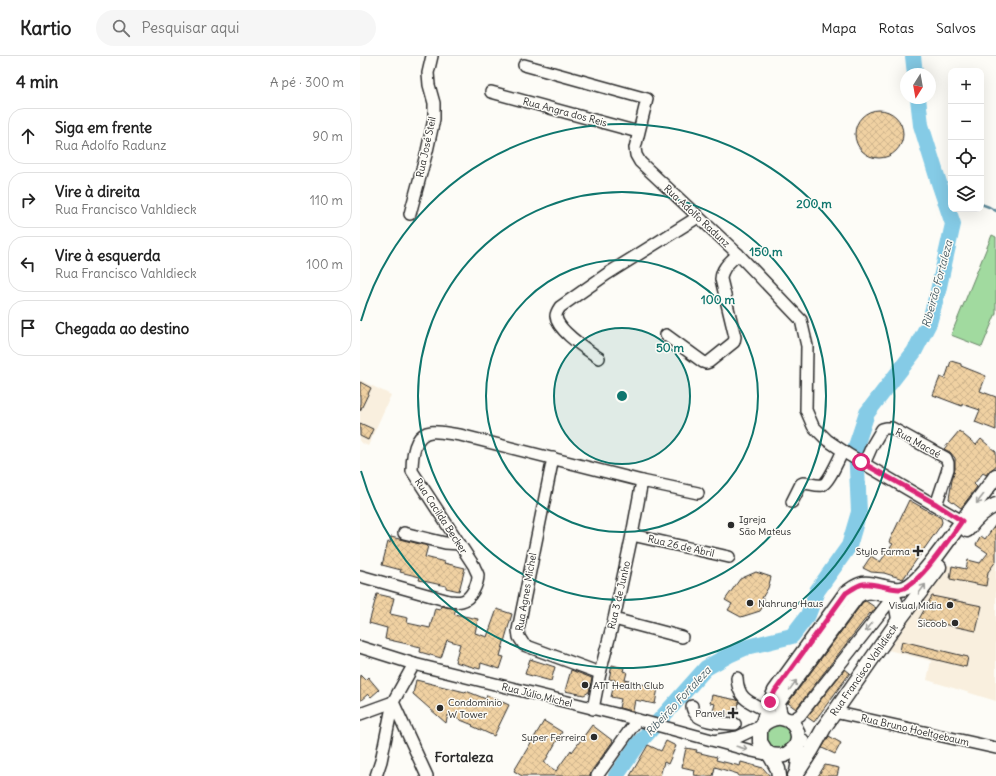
<!DOCTYPE html>
<html lang="pt">
<head>
<meta charset="utf-8">
<style>
	body { margin:0; font-family:Delius,sans-serif; background:#f6f6f6; color:#222 }
	.controls { position:absolute; right:12px; top:12px; display:grid; overflow:hidden; border-radius:8px; box-shadow:0 4px 16px #0002 }
	.controls button { width:36px; height:36px; display:grid; place-items:center; padding:0; border:0; border-bottom:1px solid #e0e0e0; background:#fff; color:#222; font:20px sans-serif }
	.compass { position:absolute; left:540px; top:12px; width:36px; height:36px; border-radius:50%; background:#fff; box-shadow:0 4px 16px #0002; rotate:191deg }
	.stop { position:absolute; width:12px; height:12px; margin:-9px; border:3px solid #db2777; border-radius:50%; background:#fff }
	.stop.end { background:#db2777; border-color:#fff; box-shadow:0 1px 4px #0008 }
	.list { margin:0; padding:0; list-style:none }
	h2 { display:flex; justify-content:space-between; align-items:center; height:52px; margin:0; padding:0 16px; font-size:17px }
	h2 small { font-size:13px; font-weight:400; color:#767676 }
	.list li { display:grid; grid-template-columns:26px 1fr auto; gap:12px; align-items:center; box-sizing:border-box; height:56px; margin:0 8px 8px; padding:0 8px; border:1px solid #e0e0e0; border-radius:16px }
	.list b { display:block; font-size:15px; white-space:nowrap }
	.list p { margin:0; font-size:13px; white-space:nowrap; color:#767676 }
	.list em { font-size:13px; font-style:normal; color:#767676 }
	.icon { flex:none; width:22px; height:22px; fill:none; stroke:currentColor; stroke-width:2; stroke-linecap:round; stroke-linejoin:round }
	.map { position:relative; flex:none; width:636px; height:720px; overflow:hidden }
	header { display:flex; align-items:center; gap:24px; box-sizing:border-box; height:56px; padding:0 20px; background:#fff; border-bottom:1px solid #e0e0e0 }
	header strong { font-size:19px }
	nav { display:flex; gap:22px; margin-inline-start:auto; font-size:14px }
	.search { width:280px; height:36px; background:#f6f6f6; display:flex; align-items:center; gap:10px; box-sizing:border-box; padding:0 14px; border-radius:22px; color:#767676; font-size:15px }
	main { display:flex }
	aside { flex:1; background:#fff }
	.map>svg:first-child { display:block }
	.built { fill:#f9efde }
	.green { fill:#a1da9f; stroke:#668265 }
	.lines { fill:none; stroke-linecap:round; stroke-linejoin:round }
	.stream { stroke:#618b9b; stroke-width:2.5 }
	.river { stroke:#85cbe6; stroke-width:16 }
	.building { fill:url(#building-cross-hatch); stroke:#2b2b2b }
	.minor-casing { stroke:#2b2b2b; stroke-width:14 }
	.major-casing { stroke:#2b2b2b; stroke-width:17 }
	.minor { stroke:#fdfcf7; stroke-width:11 }
	.major { stroke:#fdfcf7; stroke-width:14 }
	.oneway { stroke:#9e9e9b }
	.route { stroke:#db2777; stroke-width:5 }
	.ring { fill:none; stroke:#0f766e; stroke-width:2 }
	.poi-dot { fill:#2b2b2b; stroke:#fdfcf7; stroke-width:1.5 }
	.labels { text-anchor:middle; dominant-baseline:central; stroke-width:3; stroke-linejoin:round; paint-order:stroke }
	.street-label { font-size:10px; fill:#2b2b2b; stroke:#fdfcf7 }
	.poi-label { font-size:10px; fill:#2b2b2b; stroke:#fdfcf7; text-anchor:end }
	.water-label { font-size:11px; font-style:italic; fill:#465b63; stroke:#fdfcf7 }
	.district-label { font-size:14px; font-weight:bold; fill:#2b2b2b; stroke:#fdfcf7 }
	.centre { fill:#0f766e; stroke:#fdfcf7; stroke-width:2 }
	.ring-label { font-size:12px; text-anchor:middle; font-weight:bold; fill:#0f766e; stroke:#fdfcf7; stroke-width:3; stroke-linejoin:round; paint-order:stroke }
</style>
</head>
<body>
<header>
<strong>Kartio</strong>
<div class="search"><svg class="icon" aria-label="search" viewBox="0 0 24 24"><circle cx="10" cy="10" r="6"/><path d="M15 15l6 6"/></svg>Pesquisar aqui</div>
<nav><a>Mapa</a><a>Rotas</a><a>Salvos</a></nav>
</header>
<main>
<aside>
<h2>4 min<small>A pé · 300 m</small></h2>
<ul class="list">
<li><svg class="icon" aria-label="ahead" viewBox="0 0 24 24"><path d="M12 20V5M6 11l6-6 6 6"/></svg><div><b>Siga em frente</b><p>Rua Adolfo Radunz</p></div><em>90 m</em></li>
<li><svg class="icon" aria-label="right" viewBox="0 0 24 24"><path d="M7 20v-9h11M14 6l5 5-5 5"/></svg><div><b>Vire à direita</b><p>Rua Francisco Vahldieck</p></div><em>110 m</em></li>
<li><svg class="icon" aria-label="left" viewBox="0 0 24 24"><path d="M17 20v-9H6M10 6l-5 5 5 5"/></svg><div><b>Vire à esquerda</b><p>Rua Francisco Vahldieck</p></div><em>100 m</em></li>
<li><svg class="icon" aria-label="arrive" viewBox="0 0 24 24"><path d="M6 21V4h12l-3 4 3 4H6"/></svg><div><b>Chegada ao destino</b></div></li>
</ul>
</aside>
<div class="map">
<svg width="636" height="720" viewBox="0 0 636 720">
	<defs>
		<pattern id="building-cross-hatch" width="8" height="8" patternUnits="userSpaceOnUse"><rect width="8" height="8" fill="#f0d1a2"/><path d="M0 0l8 8M0 8l8-8" fill="none" stroke="#ceb48c"/></pattern>
	</defs>
	<rect width="100%" height="100%" fill="#fdfcf7"/>
	<filter id="ink" filterUnits="userSpaceOnUse"><feTurbulence type="fractalNoise" baseFrequency=".025" numOctaves="2"/><feDisplacementMap in="SourceGraphic" scale="8" xChannelSelector="R" yChannelSelector="G"/><feConvolveMatrix kernelMatrix="1 2 1 2 8 2 1 2 1" color-interpolation-filters="sRGB"/></filter>
	<g filter="url(#ink)">
		<g class="built">
			<path d="M 0,324 L 31,339 L 8,390 L 0,386 Z"/>
			<path d="M 636,505 L 636,645 L 567,624 L 571,605 L 528,594 L 588,509 L 628,517 Z"/>
		</g>
		<g class="green">
			<path d="M 632,179 L 636,181 L 636,257 L 622,291 L 591,279 Z"/>
			<path d="M 416,667 L 428,671 C 429,672 431,677 431,677 C 434,689 421,697 411,692 C 410,691 407,688 407,687 L 406,674 Z"/>
		</g>
		<g class="lines">
			<g class="stream">
				<path d="M 580,130 L 591,137"/>
				<path d="M 621,148 L 629,151 L 636,155"/>
			</g>
			<g class="river">
				<path d="M 553,0 L 555,18"/>
				<path d="M 256,720 L 279,687 L 346,612 L 369,599 L 387,591 L 432,580 L 448,559 L 457,535 L 489,490 L 499,456 L 496,390 L 507,357 L 554,296 L 569,267 L 578,235 L 593,168 L 580,130 L 561,69 L 558,42"/>
			</g>
		</g>
		<g class="building">
			<circle cx="519" cy="78" r="24"/>
			<path d="M 591,305 L 601,308 L 601,310 L 626,320 L 620,335 L 636,341 L 636,374 L 615,366 L 620,354 L 602,348 L 602,350 L 573,339 L 580,321 L 585,323 Z"/>
			<path d="M 0,326 L 11,332 L 0,355 Z"/>
			<path d="M 0,367 L 13,373 L 8,384 L 0,380 Z"/>
			<path d="M 599,375 L 616,389 L 621,383 L 636,396 L 636,410 L 629,415 L 626,419 L 623,417 L 614,428 L 617,431 L 601,452 L 589,443 L 592,424 L 595,413 L 595,402 L 590,396 L 584,393 Z"/>
			<path d="M 549,444 L 581,462 L 582,466 L 581,469 L 543,523 L 524,517 L 511,516 L 503,512 L 511,500 L 520,506 L 533,488 L 529,486 Z"/>
			<path d="M 636,468 L 636,505 L 628,516 L 626,530 L 590,523 L 592,510 L 606,513 L 608,504 L 620,507 L 628,497 L 616,489 L 621,480 L 625,483 Z"/>
			<path d="M 31,481 L 68,490 L 65,501 L 85,506 L 84,507 L 105,512 L 99,535 L 86,532 L 86,530 L 59,524 L 60,521 L 40,516 L 41,514 L 22,509 L 28,486 L 30,487 Z"/>
			<path d="M 396,516 L 411,521 L 408,532 L 402,542 L 406,545 L 400,555 L 381,561 L 368,554 L 372,548 L 365,544 L 380,523 Z"/>
			<path d="M 17,538 L 34,542 L 30,558 L 48,562 L 47,567 L 70,572 L 75,552 L 80,553 L 81,550 L 96,553 L 94,558 L 118,563 L 115,577 L 127,581 L 137,553 L 152,558 L 140,600 L 144,601 L 140,613 L 121,607 L 120,613 L 95,606 L 100,588 L 87,584 L 81,602 L 60,596 L 61,591 L 25,583 L 27,572 L 9,567 Z"/>
			<path d="M 572,540 L 622,550 L 616,575 L 559,563 Z"/>
			<path d="M 506,545 L 516,552 L 511,558 L 510,557 L 436,653 L 428,647 L 503,546 Z"/>
			<path d="M 542,585 L 608,601 L 606,611 L 540,595 Z"/>
			<path d="M 170,603 L 195,611 L 191,625 L 165,618 Z"/>
			<path d="M 252,609 L 264,612 L 263,615 L 267,616 L 265,624 L 298,632 L 295,648 L 275,644 L 273,655 L 259,652 L 261,643 L 251,641 L 255,624 L 249,623 Z"/>
			<path d="M 485,613 L 490,617 L 454,666 L 447,661 Z"/>
			<path d="M 211,614 L 232,622 L 229,636 L 224,639 L 205,635 Z"/>
			<path d="M 0,619 L 5,624 L 8,621 L 19,634 L 11,641 L 8,638 L 0,645 Z"/>
			<path d="M 56,624 L 105,636 L 106,635 L 126,643 L 127,639 L 149,649 L 134,680 L 112,670 L 113,669 L 88,659 L 86,667 L 53,638 Z"/>
			<path d="M 352,639 L 377,644 L 379,646 L 376,660 L 353,655 L 355,648 L 350,647 Z"/>
			<path d="M 184,665 L 202,676 L 184,707 L 196,715 L 211,694 L 212,696 L 232,669 L 253,685 L 231,716 L 230,720 L 162,720 L 154,715 Z"/>
			<path d="M 469,680 L 481,687 L 475,698 L 462,692 Z"/>
			<path d="M 306,685 L 316,690 L 308,708 L 304,706 L 300,720 L 270,720 L 288,689 L 301,695 Z"/>
			<path d="M 326,692 L 337,694 L 336,696 L 357,701 L 356,704 L 380,710 L 381,706 L 403,712 L 410,720 L 378,720 L 378,718 L 355,711 L 353,720 L 340,720 L 334,719 L 335,714 L 322,711 Z"/>
			<path d="M 465,709 L 479,712 L 477,720 L 458,720 Z"/>
		</g>
		<g class="lines">
			<g class="minor-casing">
				<g id="minor">
					<path d="M 164,9 L 287,43 L 275,92 L 276,99 L 280,106 L 378,198 L 441,264 L 447,290 L 446,354 L 453,370 L 467,384 L 489,399 L 602,465"/>
					<path d="M 131,36 L 278,76"/>
					<path d="M 50,158 L 67,95 L 74,63 L 74,47 L 69,29 L 68,17 L 72,0"/>
					<path d="M 306,279 L 343,306 L 346,307 L 349,306 L 374,286 L 375,281 L 361,223 C 362,211 370,206 378,198"/>
					<path d="M 239,302 C 228,294 197,275 196,260 C 196,257 198,254 200,251 L 247,218 L 338,161"/>
					<path d="M 193,402 L 158,574 L 159,581 L 164,589 L 240,617"/>
					<path d="M 504,408 L 512,390 L 522,373 L 526,372 L 532,372 L 586,402 L 588,407 L 588,413 L 576,449"/>
					<path d="M 432,446 L 441,428 L 443,427 C 449,427 456,430 462,429 C 468,428 479,402 483,395"/>
					<path d="M 44,477 L 85,487 L 100,488"/>
					<path d="M 272,479 L 369,501"/>
					<path d="M 0,520 L 89,545 C 93,545 98,546 102,545 C 111,543 118,528 118,519 C 117,516 115,513 114,510 L 52,415 C 52,402 53,378 71,376 C 77,375 92,378 100,379 L 282,425 L 338,437"/>
					<path d="M 254,563 L 322,581"/>
					<path d="M 0,591 L 54,608 L 256,658 L 392,695 L 410,699"/>
					<path d="M 377,622 C 378,644 390,646 407,655"/>
					<path d="M 332,650 C 332,651 333,655 334,656 C 340,667 363,667 375,668"/>
					<path d="M 233,653 L 240,617 L 254,563 L 272,479 L 282,425"/>
					<path d="M 474,656 L 636,692"/>
					<path d="M 0,658 L 33,646 L 67,720"/>
					<path d="M 424,662 C 420,656 419,652 420,646 L 498,541 L 503,538 L 510,537 L 534,541"/>
					<path d="M 428,664 L 435,662 L 440,659 L 537,536"/>
					<path d="M 358,684 L 378,681 L 401,670"/>
					<path d="M 16,720 L 21,705 L 33,646 L 54,608"/>
					<path d="M 237,720 L 277,664"/>
				</g>
			</g>
			<g class="major-casing">
				<g id="major">
					<path d="M 607,474 C 615,463 624,454 636,449"/>
					<path d="M 523,531 C 536,541 537,549 539,564"/>
					<path d="M 401,670 C 407,665 413,661 421,662 C 431,663 438,672 438,682 C 438,685 437,685 437,688 C 437,692 438,697 439,701 C 439,706 438,711 437,716"/>
					<path d="M 410,699 C 418,700 426,701 432,694 C 437,690 436,688 442,685"/>
					<path d="M 419,720 L 418,713 L 410,699 L 405,694 L 400,686 L 400,675 L 407,655 L 415,635 L 486,537 C 491,534 497,529 503,528 C 516,526 532,537 545,532 C 561,526 589,482 601,467 C 612,451 625,436 636,420"/>
					<path d="M 435,720 L 451,695 L 465,670 L 539,564 L 579,511"/>
				</g>
			</g>
			<use href="#minor" class="minor"/>
			<use href="#major" class="major"/>
		</g>
		<defs><path id="oneway-shaft" d="M-6 0H5M1.5-3L5.5 0L1.5 3" fill="none" stroke-width="1.6" stroke-linecap="round" stroke-linejoin="round"/></defs>
		<g class="oneway">
			<use href="#oneway-shaft" transform="translate(620 443) rotate(128)"/>
			<use href="#oneway-shaft" transform="translate(562 533) rotate(-54)"/>
			<use href="#oneway-shaft" transform="translate(509 571) rotate(128)"/>
			<use href="#oneway-shaft" transform="translate(433 629) rotate(-54)"/>
			<use href="#oneway-shaft" transform="translate(382 692) rotate(16)"/>
		</g>
	</g>
	<g class="lines" filter="url(#ink)">
		<path class="route" d="M 410,646 L 415,635 L 486,537 C 491,534 497,529 503,528 C 512,526 528,533 539,533 C 557,533 591,480 602,465 L 576,448 L 501,406"/>
	</g>
	<circle cx="262" cy="340" r="68" fill="#0f766e" fill-opacity=".12"/>
	<g class="ring">
		<circle cx="262" cy="340" r="68"/>
		<circle cx="262" cy="340" r="136"/>
		<circle cx="262" cy="340" r="204"/>
		<path d="M1 265A272 272 0 1 1 1 415"/>
	</g>
	<g class="poi-dot">
		<circle cx="371" cy="469" r="4"/>
		<path d="M556 489h4v4h4v4h-4v4h-4v-4h-4v-4h4z"/>
		<circle cx="390" cy="547" r="4"/>
		<circle cx="590" cy="549" r="4"/>
		<circle cx="595" cy="567" r="4"/>
		<circle cx="225" cy="629" r="4"/>
		<circle cx="80" cy="652" r="4"/>
		<path d="M371 651h4v4h4v4h-4v4h-4v-4h-4v-4h4z"/>
		<circle cx="234" cy="681" r="4"/>
	</g>
	<g class="labels">
		<g class="street-label">
			<text transform="translate(205 56) rotate(15)">Rua Angra dos Reis</text>
			<text transform="translate(66 91) rotate(-78)">Rua José Steil</text>
			<text transform="translate(337 160) rotate(43)">Rua Adolfo Radunz</text>
			<text transform="translate(558 387) rotate(29)">Rua Macaé</text>
			<text transform="translate(81 460) rotate(57)">Rua Cacilda Becker</text>
			<text transform="translate(321 490) rotate(13)">Rua 26 de Abril</text>
			<text transform="translate(166 536) rotate(-80)">Rua Agnes Michel</text>
			<text transform="translate(259 539) rotate(-77)">Rua 3 de Junho</text>
			<text transform="translate(504 614) rotate(-55)">Rua Francisco Vahldieck</text>
			<text transform="translate(177 639) rotate(14)">Rua Júlio Michel</text>
			<text transform="translate(555 674) rotate(13)">Rua Bruno Hoeltgebaum</text>
		</g>
		<g class="poi-label">
			<text x="379" y="463" text-anchor="start">Igreja<tspan x="379" dy="12">São Mateus</tspan></text>
			<text x="550" y="495">Stylo Farma</text>
			<text x="398" y="547" text-anchor="start">Nahrung Haus</text>
			<text x="582" y="549">Visual Mídia</text>
			<text x="587" y="567">Sicoob</text>
			<text x="233" y="629" text-anchor="start">ATT Health Club</text>
			<text x="88" y="646" text-anchor="start">Condomínio<tspan x="88" dy="12">W Tower</tspan></text>
			<text x="365" y="657">Panvel</text>
			<text x="226" y="681">Super Ferreira</text>
		</g>
		<g class="water-label">
			<text transform="translate(577 228) rotate(-75)">Ribeirão Fortaleza</text>
			<text transform="translate(318 645) rotate(-47)">Ribeirão Fortaleza</text>
		</g>
		<g class="district-label">
			<text x="104" y="701">Fortaleza</text>
		</g>
	</g>
	<circle cx="262" cy="340" r="6" class="centre"/>
	<g class="ring-label">
		<text x="454" y="152">200 m</text>
		<text x="406" y="200">150 m</text>
		<text x="358" y="248">100 m</text>
		<text x="310" y="296">50 m</text>
	</g>
</svg>
<div class="controls">
<button>+</button>
<button>−</button>
<button><svg class="icon" aria-label="locate" viewBox="0 0 24 24"><circle cx="12" cy="12" r="6"/><path d="M12 2v4M12 18v4M2 12h4M18 12h4"/></svg></button>
<button><svg class="icon" aria-label="layers" viewBox="0 0 24 24"><path d="M12 4l9 5-9 5-9-5zM3 14l9 5 9-5"/></svg></button>
</div>
<svg class="compass" viewBox="-18 -18 36 36"><path d="M0-13l5 13h-10z" fill="#e53935"/><path d="M0 13l5-13h-10z" fill="#767676"/></svg>
<div class="stop" style="left:501px;top:406px"></div>
<div class="stop end" style="left:410px;top:646px"></div>
</div>
</main>
</body>
</html>
